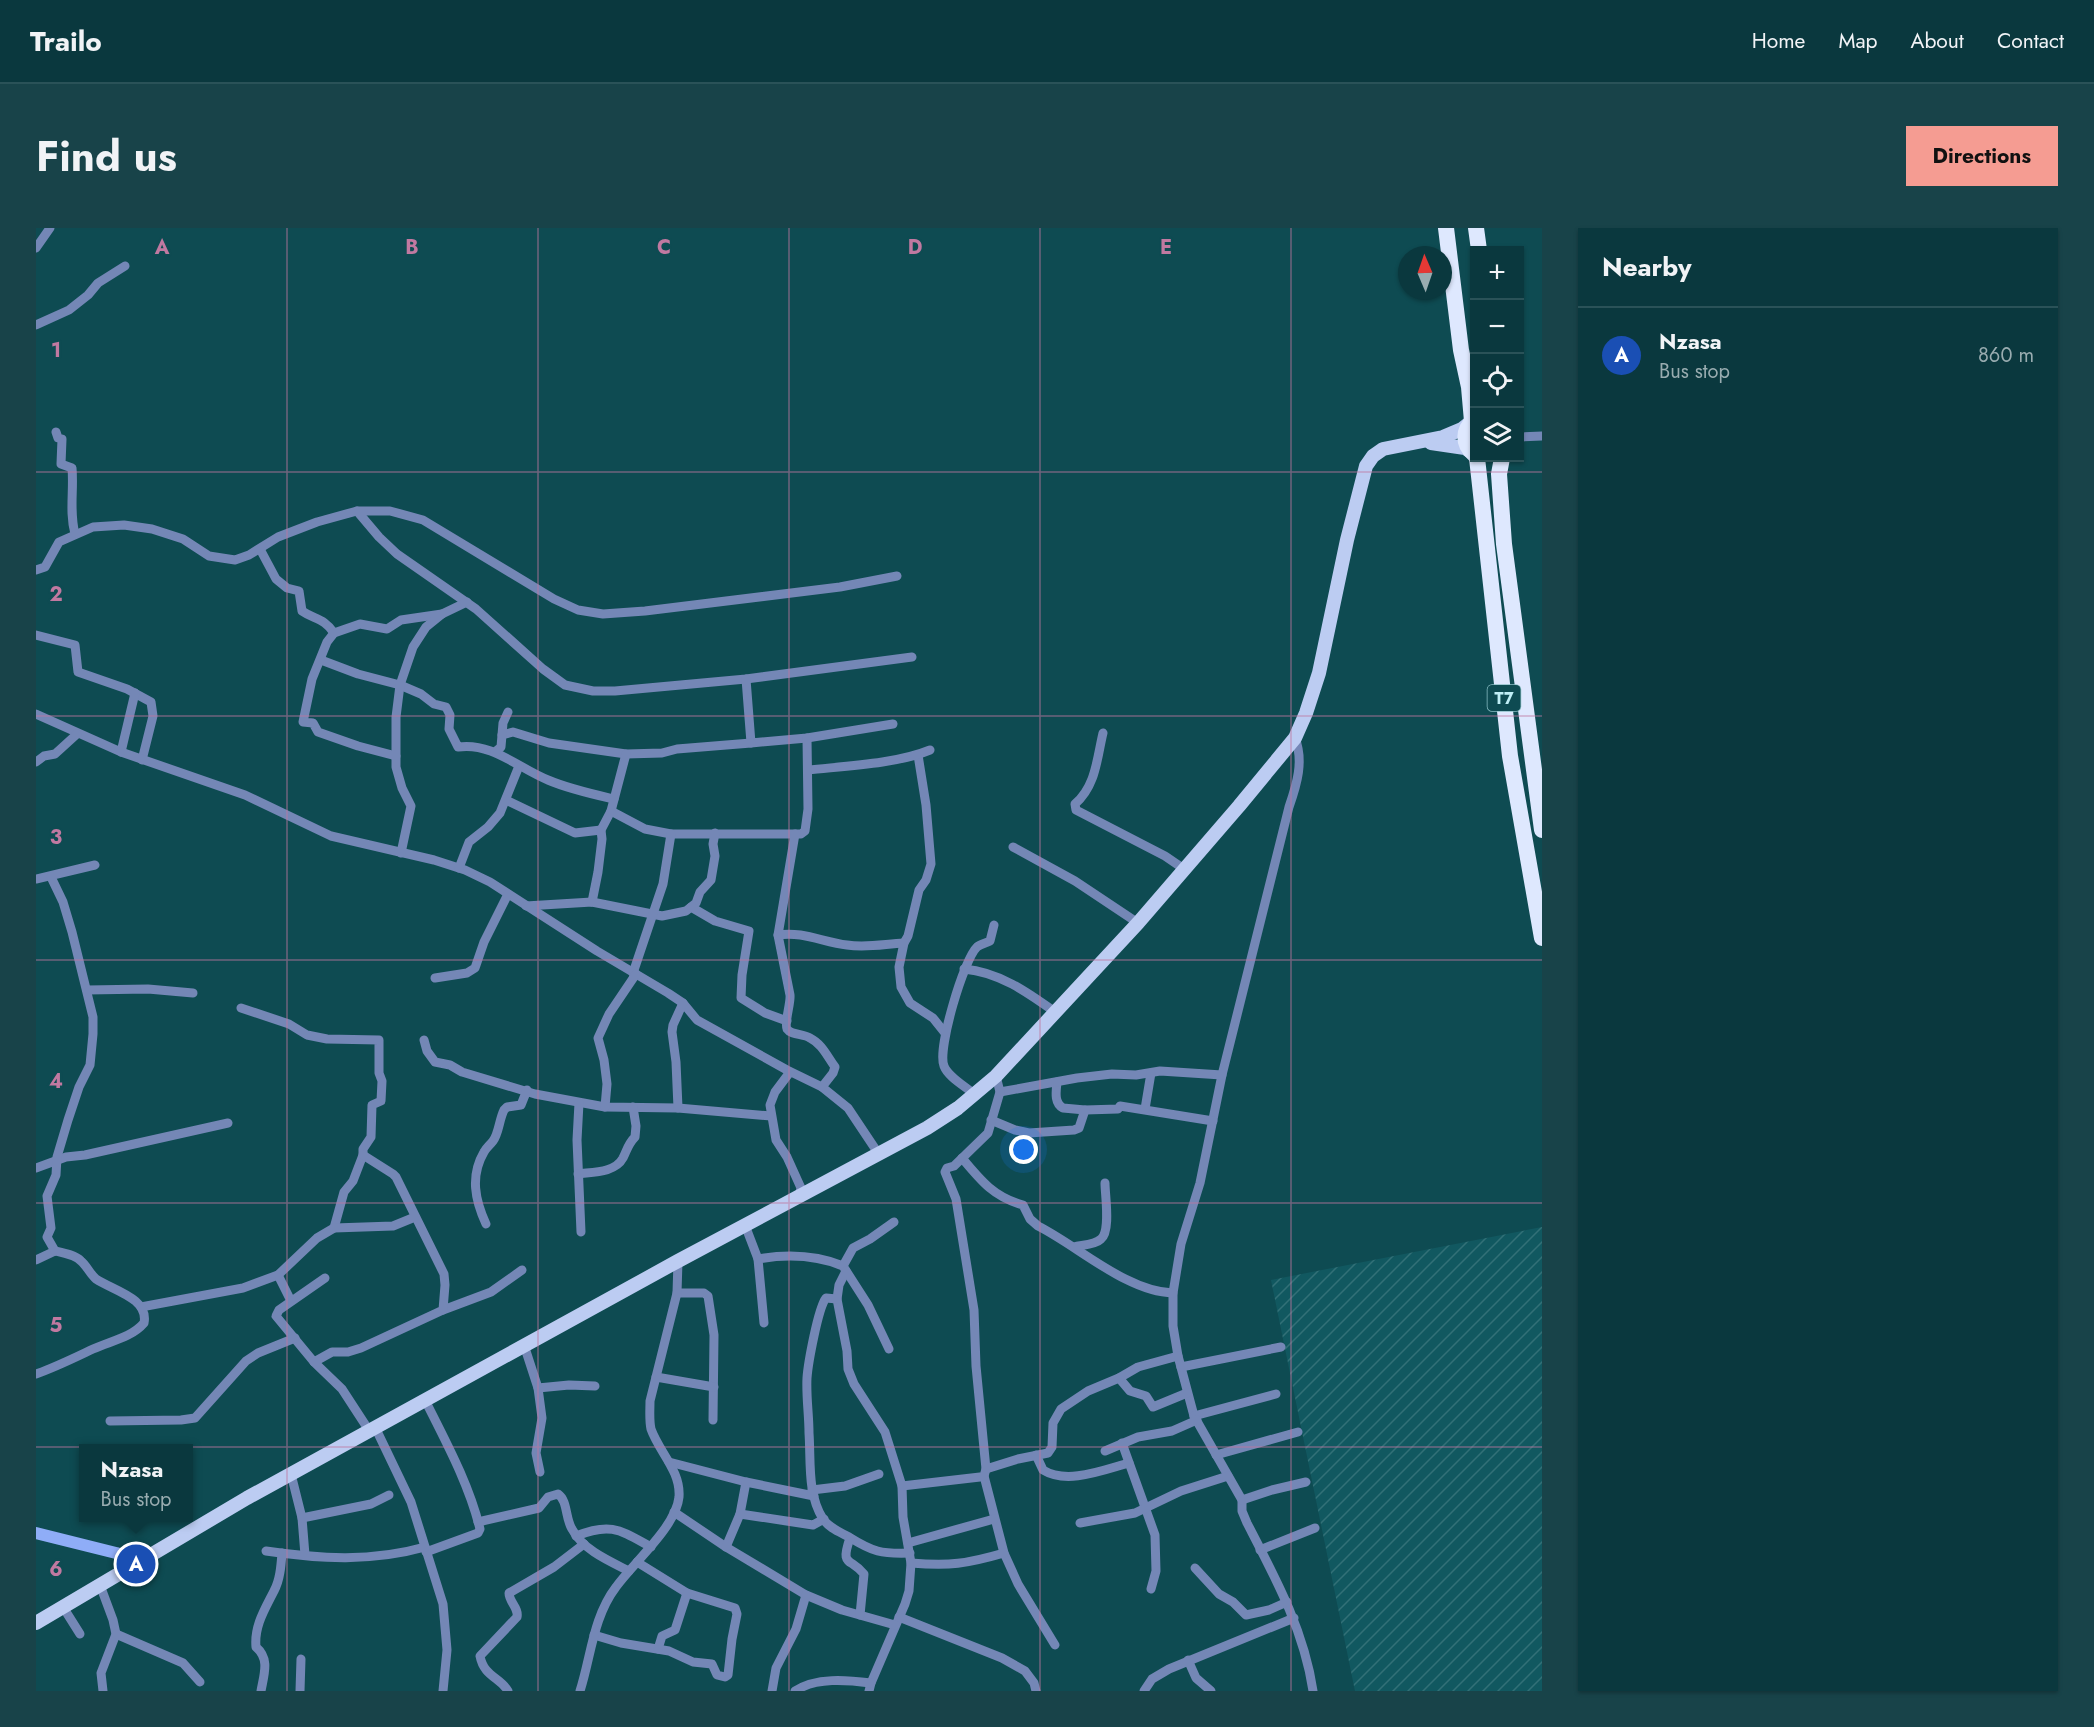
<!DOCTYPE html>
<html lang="en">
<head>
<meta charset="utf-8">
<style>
	body { margin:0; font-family:Jost,sans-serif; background:#184349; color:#f1f3f6 }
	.controls { position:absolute; right:18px; top:18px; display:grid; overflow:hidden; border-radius:0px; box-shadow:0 2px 4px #0004 }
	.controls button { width:54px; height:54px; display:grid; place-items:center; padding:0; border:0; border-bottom:2px solid #2a5258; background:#0a383e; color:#f1f3f6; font:30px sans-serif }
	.compass { position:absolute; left:1362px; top:18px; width:54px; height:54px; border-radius:50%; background:#0a383e; box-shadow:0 2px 4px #0004; rotate:358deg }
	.you { position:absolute; left:988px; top:922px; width:21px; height:21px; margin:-15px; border:4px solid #fff; border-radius:50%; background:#1a73e8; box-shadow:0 0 0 9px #1a73e833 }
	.badge { display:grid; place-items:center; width:39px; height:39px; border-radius:50%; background:#f59c92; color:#fff; font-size:20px; font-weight:700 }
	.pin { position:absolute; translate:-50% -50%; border:3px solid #fff; box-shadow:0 2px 6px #0006 }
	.popup { position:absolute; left:43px; top:1216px; width:114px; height:78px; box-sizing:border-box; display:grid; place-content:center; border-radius:0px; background:#0a383e; filter:drop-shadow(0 2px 4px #0005); font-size:20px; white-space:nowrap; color:#99acb0 }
	.popup b { font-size:22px; color:#f1f3f6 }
	.popup::after { content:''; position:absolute; left:50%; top:100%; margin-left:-12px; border:12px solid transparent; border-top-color:#0a383e }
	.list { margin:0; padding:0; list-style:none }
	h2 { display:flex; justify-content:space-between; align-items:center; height:78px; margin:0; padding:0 24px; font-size:26px }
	h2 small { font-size:20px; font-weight:400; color:#99acb0 }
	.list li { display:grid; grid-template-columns:39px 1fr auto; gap:18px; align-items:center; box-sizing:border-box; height:96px; padding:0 24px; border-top:2px solid #2a5258 }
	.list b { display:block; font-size:22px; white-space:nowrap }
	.list p { margin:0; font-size:20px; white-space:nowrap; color:#99acb0 }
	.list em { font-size:20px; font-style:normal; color:#99acb0 }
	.icon { flex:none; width:33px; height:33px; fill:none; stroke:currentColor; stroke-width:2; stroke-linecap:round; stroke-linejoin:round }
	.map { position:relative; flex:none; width:1506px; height:1463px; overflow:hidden; border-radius:0px }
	header { display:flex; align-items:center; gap:36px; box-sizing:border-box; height:84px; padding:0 30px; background:#0a383e; border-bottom:2px solid #2a5258 }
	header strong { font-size:28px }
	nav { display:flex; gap:33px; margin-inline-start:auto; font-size:21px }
	.intro { display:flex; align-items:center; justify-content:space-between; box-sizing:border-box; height:144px; padding:0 36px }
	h1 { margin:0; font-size:42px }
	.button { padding:15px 27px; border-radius:0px; background:#f59c92; color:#111; font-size:21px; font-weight:700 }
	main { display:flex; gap:36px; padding:0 36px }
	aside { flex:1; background:#0a383e; border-radius:0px; box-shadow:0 2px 4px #0004 }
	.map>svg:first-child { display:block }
	.industrial { fill:url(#industrial-furrows) }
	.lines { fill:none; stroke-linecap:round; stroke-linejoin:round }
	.street { stroke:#7487b6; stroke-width:9 }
	.secondary { stroke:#8fadf7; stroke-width:12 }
	.primary { stroke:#bcccf2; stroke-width:14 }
	.highway { stroke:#dee8fe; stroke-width:16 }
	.grid { fill:none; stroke:#c179a1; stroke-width:1.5; stroke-opacity:0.55 }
	.labels { text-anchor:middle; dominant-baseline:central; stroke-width:4.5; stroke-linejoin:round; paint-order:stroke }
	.shield { fill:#0e4b52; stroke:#8bbec5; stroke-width:1.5 }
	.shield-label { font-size:16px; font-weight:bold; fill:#c0eff6 }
	.grid-label { font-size:20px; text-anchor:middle; font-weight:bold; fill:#c179a1; stroke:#0e4b52; stroke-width:4.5; stroke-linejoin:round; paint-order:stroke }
</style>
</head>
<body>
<header>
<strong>Trailo</strong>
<nav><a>Home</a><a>Map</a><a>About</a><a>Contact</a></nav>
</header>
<div class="intro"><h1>Find us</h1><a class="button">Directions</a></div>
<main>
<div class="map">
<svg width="1506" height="1463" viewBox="0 0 1506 1463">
	<defs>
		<pattern id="industrial-furrows" width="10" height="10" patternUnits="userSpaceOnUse" patternTransform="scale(1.5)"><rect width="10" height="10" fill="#115860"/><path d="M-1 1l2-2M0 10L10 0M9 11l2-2" fill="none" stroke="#327077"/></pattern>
	</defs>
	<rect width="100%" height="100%" fill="#0e4b52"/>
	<path class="industrial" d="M 1506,999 L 1506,1463 L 1319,1463 L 1235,1052 Z"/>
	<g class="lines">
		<g class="street">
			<path d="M 0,20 L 14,0"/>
			<path d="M 0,97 L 33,82 L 52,67 L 62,55 L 89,38"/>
			<path d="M 20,204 L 22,210 L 26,211 L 25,236 L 36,240 C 38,262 33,284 39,306"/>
			<path d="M 1484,209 L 1506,208"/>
			<path d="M 321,283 L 343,309 L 361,326 L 440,381 L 507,441 L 529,457 L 557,463 L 579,463 L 710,451 L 876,429"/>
			<path d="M 224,321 L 240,351 L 251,360 L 263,363 L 266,383 C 279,392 288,390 298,405"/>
			<path d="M 0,342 L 9,339 L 23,314 L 57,299 L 88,297 L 116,301 L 147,311 L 173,328 L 199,332 L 213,327 L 242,309 L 281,294 L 321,283 L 354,283 L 387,292 L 518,371 L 542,382 L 567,386 L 609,383 L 804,359 L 861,348"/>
			<path d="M 0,407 L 39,417 L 42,444 L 91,461 L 115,474 L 117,488 L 106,532"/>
			<path d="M 285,432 L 322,446 L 364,457 L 385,466 L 398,476 L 410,479 L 414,487 L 413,501 L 422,519 C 456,514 482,540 512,552 C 533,561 556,566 578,571"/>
			<path d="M 710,451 L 715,515 L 771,510 L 857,496"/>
			<path d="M 0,486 L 85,524 L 209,567 L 295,608 L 398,632 L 429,642 L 454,654 L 561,723 L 632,765 L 647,775 L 661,792 L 751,842 L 786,859 L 812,880 L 842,925"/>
			<path d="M 1067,505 C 1061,530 1060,558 1039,576 L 1040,582 L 1129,628 L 1148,641"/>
			<path d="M 466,507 L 477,504 L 513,515 L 590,526 L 626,525 L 641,521 L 715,515"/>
			<path d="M 1259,510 C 1268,533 1261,556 1253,579 L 1186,847 L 1164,955 L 1145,1016 L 1137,1065 L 1137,1098 L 1142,1128 L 1158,1188 L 1206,1272 L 1206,1283 L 1211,1295 C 1239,1349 1268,1402 1277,1463"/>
			<path d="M 85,524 L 99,465"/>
			<path d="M 459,524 L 465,519 L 467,495 L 472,484"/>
			<path d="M 882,527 L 890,577 L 895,636 L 890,652 L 883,662 L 872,708 L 868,715 L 863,739 L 865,759 L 874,775 L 897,790 L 909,805"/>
			<path d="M 360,528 L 322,518 L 282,504 L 277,495 L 267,494 L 276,451 L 291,414 L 298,405 L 324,396 L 351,401 L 365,392 L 406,386"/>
			<path d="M 0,534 L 8,528 L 19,526 L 41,506"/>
			<path d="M 772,542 C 810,538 860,536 894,522"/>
			<path d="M 470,572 L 539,605 L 565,602"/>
			<path d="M 575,583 L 609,601 L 635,606 L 765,606 L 769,603 L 772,581 L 771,510"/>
			<path d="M 759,606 L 742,707 L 754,767 C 755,775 748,795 751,801 C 755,807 768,806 774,810 C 786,816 791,828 799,839 L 797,845 L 786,859"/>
			<path d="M 977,619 L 1039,653 L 1102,695"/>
			<path d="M 365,625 L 375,578 L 366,560 L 360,539 L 360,489 L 364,457 L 377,419 L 390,399 L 406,386 L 431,374"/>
			<path d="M 423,640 L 433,614 L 452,599 L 464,585 L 483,538"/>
			<path d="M 0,651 L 59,637"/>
			<path d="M 556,674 L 562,644 L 566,611 L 565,602 L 575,583 L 590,526"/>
			<path d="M 490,678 L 556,674 L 626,688 L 650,683 L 660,675 L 664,664 L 675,652 L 679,628 L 677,616 L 679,605"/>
			<path d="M 655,679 L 679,693 L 713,703 L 706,747 L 705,770 L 729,785 L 751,793"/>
			<path d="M 742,707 C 766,703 787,714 811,717 C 831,720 848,716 868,715"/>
			<path d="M 928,741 C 963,744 991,764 1019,784"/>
			<path d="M 597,745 L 627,656 L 635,606"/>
			<path d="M 399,750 L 431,745 L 439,740 L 448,714 L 472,666"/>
			<path d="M 51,762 L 112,761 L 157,765"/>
			<path d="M 205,780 L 253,796 L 271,807 L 291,811 L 343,812 L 343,845 L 346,853 L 345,873 L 336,877 L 335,909 L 327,921 L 327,927 L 317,953 L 308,964 L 298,1000"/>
			<path d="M 388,812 L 391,823 L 399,834 L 414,837 L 426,844 L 499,866 L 569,879 L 642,880 L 735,888"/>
			<path d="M 754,844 L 739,864 L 734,877 L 740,912 L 751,929 L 765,960 L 763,968"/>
			<path d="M 1021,854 C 1020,864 1018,875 1027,880 L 1049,882 L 1082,881 L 1084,878 L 1177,893"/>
			<path d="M 964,864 L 1041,850 L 1076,846 L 1100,847 L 1124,843 L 1186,847"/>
			<path d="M 938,866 C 929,858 912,849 908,838 C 901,821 928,731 941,719 C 944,716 950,715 954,713 L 958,697"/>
			<path d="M 543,875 L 541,912 L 545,1004"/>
			<path d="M 569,879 L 571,856 L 568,832 L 562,810 L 573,786 L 600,746"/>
			<path d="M 642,880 L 640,834 L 636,804 L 637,797 L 647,775"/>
			<path d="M 1109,881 L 1115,845"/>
			<path d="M 955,892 L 979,902 L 993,905 L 1038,902 L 1043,900 L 1049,882"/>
			<path d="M 926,930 C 945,953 958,969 987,977 L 994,991 L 1002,998 C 1042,1018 1091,1064 1137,1065"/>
			<path d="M 0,940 L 30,929 L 49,927 L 192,895"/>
			<path d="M 542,946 C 556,944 579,945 587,930 C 591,922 592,916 599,909 L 600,898 L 597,879"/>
			<path d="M 450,996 C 439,972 434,948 448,924 C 450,920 454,917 457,913 C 463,905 463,892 468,882 L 471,879 L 485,877 L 491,862"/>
			<path d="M 709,997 L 722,1031 L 728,1095"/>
			<path d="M 1038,1019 C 1045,1017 1059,1017 1065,1011 C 1075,1003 1069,968 1069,955"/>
			<path d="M 722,1031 C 751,1026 780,1027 807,1038 L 832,1077 L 853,1121"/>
			<path d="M 0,1032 L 19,1023"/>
			<path d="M 807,1038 L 817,1020 L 834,1011 L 858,994"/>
			<path d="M 810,1043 L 803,1057 L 801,1071 L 811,1123 L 812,1141 L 818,1156 L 849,1204 L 866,1258 L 867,1289 L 875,1335 L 873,1363 L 869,1376 L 835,1455 L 833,1463"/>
			<path d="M 242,1047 L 255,1073"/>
			<path d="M 289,1050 L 243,1082 L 240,1088 L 278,1134 L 306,1161 L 334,1204"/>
			<path d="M 641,1065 L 668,1065 L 672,1068 L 678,1107 L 677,1192"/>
			<path d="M 801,1071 L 790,1070 C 782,1080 772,1136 771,1150 C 770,1168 773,1187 773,1205 C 775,1233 771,1266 787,1291 C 793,1300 804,1304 813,1309 C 837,1324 845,1326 874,1325"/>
			<path d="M 105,1079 L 207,1060 L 242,1047 L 281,1010 L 298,1000 L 357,998 L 379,989"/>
			<path d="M 407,1082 L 455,1064 L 486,1042"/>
			<path d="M 488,1117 L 502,1160 L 506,1190 L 500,1225 L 504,1244"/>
			<path d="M 278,1134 L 296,1124 L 312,1124 L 325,1120 L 407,1082 L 409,1057 L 408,1046 L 360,949 L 357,946 L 327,927"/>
			<path d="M 1145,1139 L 1245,1119"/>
			<path d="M 0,1146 C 20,1139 38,1130 57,1121 C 74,1113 95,1110 108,1095 C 113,1070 76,1062 60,1051 C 54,1046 51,1038 45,1033 C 39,1027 28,1025 19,1023 L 11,1009 L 15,1000 L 11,968 L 20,947 L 21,929 L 32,892 L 43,859 L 54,837 L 57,806 L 57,789 L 36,704 L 27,674 L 15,649"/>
			<path d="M 620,1149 L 678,1159"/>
			<path d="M 1083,1150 L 1094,1163 L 1110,1168 L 1117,1179 L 1151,1165"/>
			<path d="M 502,1160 L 533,1157 L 559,1158"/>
			<path d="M 389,1172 C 410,1214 433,1256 444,1301 L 442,1305 L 390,1324"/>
			<path d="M 1158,1188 L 1240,1166"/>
			<path d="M 74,1193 L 145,1192 L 159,1190 L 210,1133 L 222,1125 L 259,1110"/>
			<path d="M 340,1201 L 375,1274 L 407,1376 L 411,1422 L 407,1463"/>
			<path d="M 1086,1215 L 1119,1307 L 1120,1343 L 1115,1361"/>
			<path d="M 1069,1223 L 1102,1209 L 1136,1203 L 1161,1192"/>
			<path d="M 1000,1227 L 1007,1242 C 1031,1257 1067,1242 1093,1235"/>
			<path d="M 1180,1227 L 1262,1204"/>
			<path d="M 633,1234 L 710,1254 L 778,1268"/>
			<path d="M 950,1241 L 982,1231 L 1012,1225 L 1016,1219 L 1017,1195 L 1025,1181 L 1052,1163 L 1083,1150 L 1102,1139 L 1142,1128"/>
			<path d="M 255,1246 L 266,1290 L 269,1327"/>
			<path d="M 948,1248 L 968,1325 L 982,1356 L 1019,1417"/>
			<path d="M 866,1258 L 944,1249 L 948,1248 L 950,1241 L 940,1138 L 938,1082 L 920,971 L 909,944 L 911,940 L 918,938 L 952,905 L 964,864 L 960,848"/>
			<path d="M 776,1262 L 809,1258 L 843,1246"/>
			<path d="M 1206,1272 L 1236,1262 L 1270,1254"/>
			<path d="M 638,1284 L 690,1319 L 770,1367 L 806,1382 L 859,1397"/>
			<path d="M 704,1286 L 777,1297 L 788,1291"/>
			<path d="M 266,1290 L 335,1276 L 353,1267"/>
			<path d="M 442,1294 L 503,1280 L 512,1269 L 522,1266 C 532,1273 529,1290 536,1301 C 547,1322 573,1333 593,1343"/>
			<path d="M 1044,1295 L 1099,1285 L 1145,1263 L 1192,1248"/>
			<path d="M 540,1308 C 575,1294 584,1302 615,1319"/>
			<path d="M 814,1310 C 804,1339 814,1329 828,1346 L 824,1387"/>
			<path d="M 872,1315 L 958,1291"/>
			<path d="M 690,1319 L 704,1286 L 710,1254"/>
			<path d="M 1224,1322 L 1279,1300"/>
			<path d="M 230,1323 C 284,1331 336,1334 389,1319"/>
			<path d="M 875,1335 C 914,1338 930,1336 968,1325"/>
			<path d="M 1159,1340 L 1183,1366 L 1197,1374 L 1210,1387 L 1233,1382 L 1251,1374"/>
			<path d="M 64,1357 L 77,1392 L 80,1406 L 65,1445 L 67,1463"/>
			<path d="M 27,1379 L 44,1406"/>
			<path d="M 863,1389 L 966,1430 L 989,1443 L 998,1455 L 1000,1463"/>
			<path d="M 80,1406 L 147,1435 L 164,1454"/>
			<path d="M 558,1407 L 585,1415 L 633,1423 L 657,1434 L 676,1436 L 681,1447 L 689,1449 L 692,1447 L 696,1411 L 701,1386 L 699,1380 L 651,1365 L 601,1334"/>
			<path d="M 622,1421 L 626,1408 L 639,1402 L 651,1365"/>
			<path d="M 1152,1432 L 1160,1450 L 1175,1463"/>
			<path d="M 225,1463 C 228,1446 234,1431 220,1419 C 218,1398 229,1381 238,1363 C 244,1352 245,1338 246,1325"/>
			<path d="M 264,1463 L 265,1431"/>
			<path d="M 472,1463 C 464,1449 448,1449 444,1428 L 481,1389 C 483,1380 473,1374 473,1365 L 518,1339 L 548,1316"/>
			<path d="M 544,1463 C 555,1429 557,1389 580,1359 C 597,1335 640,1299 643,1269 C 645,1243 623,1224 615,1201 C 613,1192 614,1183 614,1173 L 641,1065 L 642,1033"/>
			<path d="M 736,1463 L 740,1440 L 760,1401 L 770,1367"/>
			<path d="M 759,1463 C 780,1449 811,1452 835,1455"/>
			<path d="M 1108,1463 L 1116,1451 L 1133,1441 L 1258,1390"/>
		</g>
		<path class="secondary" d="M 0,1305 L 80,1325 L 91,1329 L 100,1336"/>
		<g class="primary">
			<path d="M 1395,215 L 1429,220 L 1438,226"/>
			<path d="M 0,1395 L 211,1270 L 642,1033 L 891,900 L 922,880 L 960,848 L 1102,695 L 1203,578 L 1259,510 L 1270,485 L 1283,445 L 1311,312 L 1330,238 L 1337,228 L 1347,221 L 1407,209 L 1426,201 L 1436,193"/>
		</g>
		<g class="highway">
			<path d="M 1410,0 L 1425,122 L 1433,159 L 1436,193"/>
			<path d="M 1440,0 L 1443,22"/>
			<path d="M 1438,192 C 1427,202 1426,216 1438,226"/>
			<path d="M 1441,230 L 1474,528 L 1506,710"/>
			<path d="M 1466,230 L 1463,246 L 1468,316 L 1506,602"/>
		</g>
	</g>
	<path class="grid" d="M 251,0 L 251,1463M 502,0 L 502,1463M 753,0 L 753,1463M 1004,0 L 1004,1463M 1255,0 L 1255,1463M 0,244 L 1506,244M 0,488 L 1506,488M 0,732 L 1506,732M 0,975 L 1506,975M 0,1219 L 1506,1219"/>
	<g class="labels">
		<rect class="shield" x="1451.5" y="457" width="33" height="26" rx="4.5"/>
		<g class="shield-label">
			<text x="1468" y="470">T7</text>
		</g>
	</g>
	<g class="grid-label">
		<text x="126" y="26">A</text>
		<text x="376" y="26">B</text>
		<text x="628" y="26">C</text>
		<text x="879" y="26">D</text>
		<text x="1130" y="26">E</text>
		<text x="20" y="129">1</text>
		<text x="20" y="373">2</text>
		<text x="20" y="616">3</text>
		<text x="20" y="860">4</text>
		<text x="20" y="1104">5</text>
		<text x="20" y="1348">6</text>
	</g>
</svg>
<div class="controls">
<button>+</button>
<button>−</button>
<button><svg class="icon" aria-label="locate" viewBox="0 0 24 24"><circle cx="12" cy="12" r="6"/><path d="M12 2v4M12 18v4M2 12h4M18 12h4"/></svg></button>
<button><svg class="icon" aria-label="layers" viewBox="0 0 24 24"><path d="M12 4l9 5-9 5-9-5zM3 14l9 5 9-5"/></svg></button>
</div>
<svg class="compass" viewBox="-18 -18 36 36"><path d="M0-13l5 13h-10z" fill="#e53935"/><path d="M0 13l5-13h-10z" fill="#99acb0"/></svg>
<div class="you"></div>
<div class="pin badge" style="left:100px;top:1336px;background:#1a4fb4">A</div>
<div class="popup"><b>Nzasa</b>Bus stop</div>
</div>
<aside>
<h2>Nearby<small></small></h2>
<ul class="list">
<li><span class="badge" style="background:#1a4fb4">A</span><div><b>Nzasa</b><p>Bus stop</p></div><em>860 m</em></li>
</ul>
</aside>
</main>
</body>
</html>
